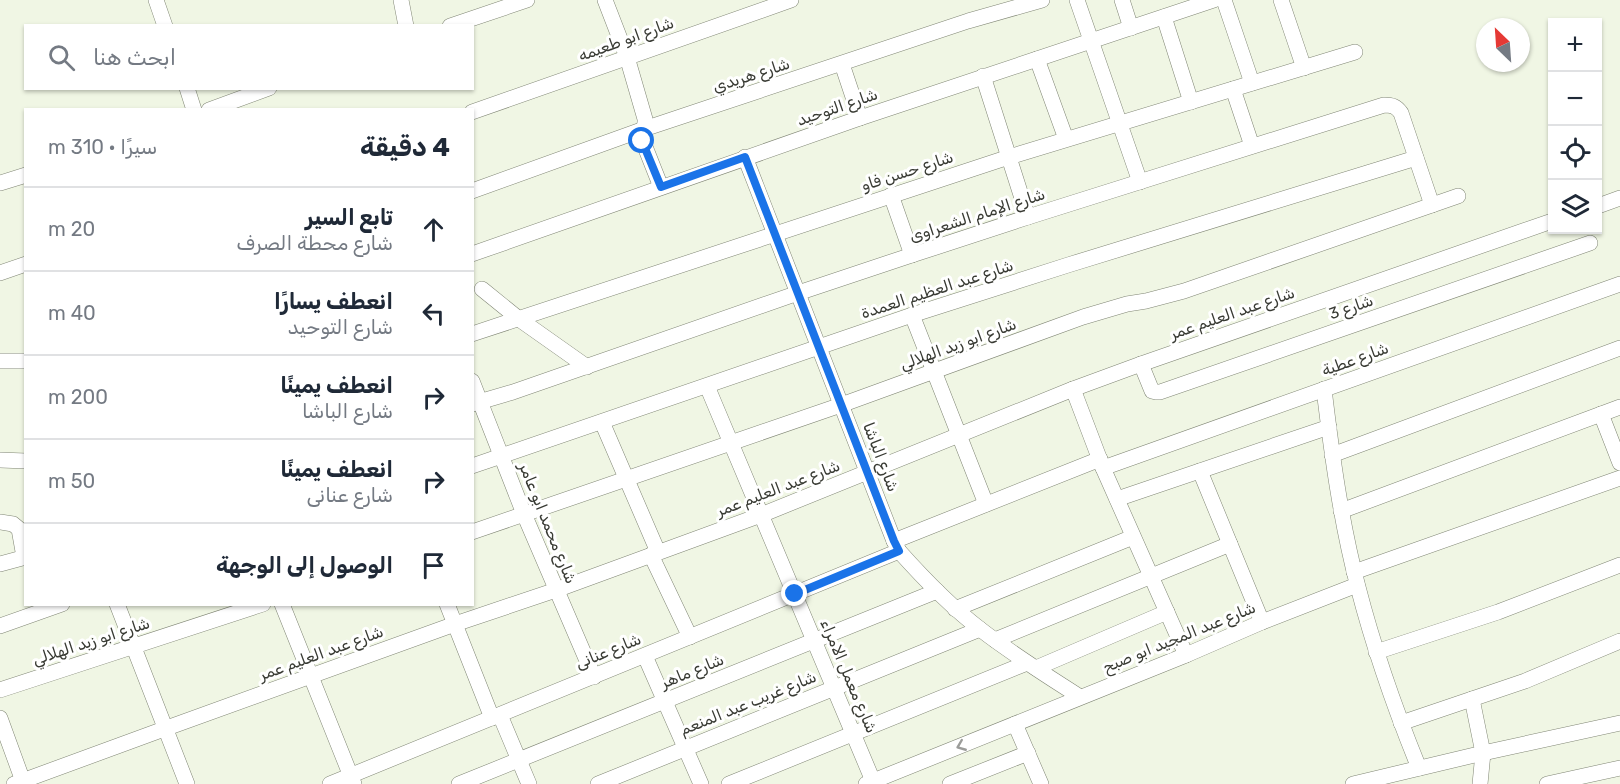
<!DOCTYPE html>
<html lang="ar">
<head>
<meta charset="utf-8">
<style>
	body { margin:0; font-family:Rubik,Vazirmatn,sans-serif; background:#f2f2f3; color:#1f2937; direction:rtl }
	.controls { position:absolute; right:18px; top:18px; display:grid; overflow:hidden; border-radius:0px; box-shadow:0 2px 4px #0004 }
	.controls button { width:54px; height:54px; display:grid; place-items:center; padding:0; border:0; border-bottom:2px solid #e0e1e3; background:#fff; color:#1f2937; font:30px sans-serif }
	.compass { position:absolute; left:1476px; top:18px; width:54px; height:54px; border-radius:50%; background:#fff; box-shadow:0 2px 4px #0004; rotate:335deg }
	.stop { position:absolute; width:18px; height:18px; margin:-14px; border:4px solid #1a73e8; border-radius:50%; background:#fff }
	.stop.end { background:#1a73e8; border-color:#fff; box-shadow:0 2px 6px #0008 }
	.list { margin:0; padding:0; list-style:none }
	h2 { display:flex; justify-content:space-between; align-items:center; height:78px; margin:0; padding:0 24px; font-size:26px }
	h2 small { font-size:20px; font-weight:400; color:#747a83 }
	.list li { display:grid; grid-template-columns:39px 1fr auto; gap:18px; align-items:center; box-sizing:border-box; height:84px; padding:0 24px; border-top:2px solid #e0e1e3 }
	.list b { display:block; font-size:22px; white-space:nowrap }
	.list p { margin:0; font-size:20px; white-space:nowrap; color:#747a83 }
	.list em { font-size:20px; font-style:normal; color:#747a83 }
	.icon { flex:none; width:33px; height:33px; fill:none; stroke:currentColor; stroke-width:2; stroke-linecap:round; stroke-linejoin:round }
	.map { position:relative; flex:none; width:1620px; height:784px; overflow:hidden; direction:ltr }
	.search { position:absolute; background:#fff; box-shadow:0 2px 4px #0004; left:24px; top:24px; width:450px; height:66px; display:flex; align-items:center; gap:15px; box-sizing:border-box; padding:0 21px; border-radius:0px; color:#747a83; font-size:22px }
	.panel { position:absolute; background:#fff; box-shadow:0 2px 4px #0004; left:24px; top:108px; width:450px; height:498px; border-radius:0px; direction:rtl }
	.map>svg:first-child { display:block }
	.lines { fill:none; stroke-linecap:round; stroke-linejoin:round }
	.minor-casing { stroke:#808675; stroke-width:16 }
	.minor { stroke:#fff; stroke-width:15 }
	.oneway { stroke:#9c9d9a }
	.route { stroke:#1a73e8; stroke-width:8 }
	.labels { text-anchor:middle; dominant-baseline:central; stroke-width:6; stroke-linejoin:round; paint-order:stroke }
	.street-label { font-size:16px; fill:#393b34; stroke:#fff }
</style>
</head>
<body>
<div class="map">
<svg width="1620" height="784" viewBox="0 0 1620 784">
	<rect width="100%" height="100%" fill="#f0f6e4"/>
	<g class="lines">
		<g class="minor-casing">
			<g id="minor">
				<path d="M 156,0 L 165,26"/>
				<path d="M 401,0 L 406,26"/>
				<path d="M 605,0 L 627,57 L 645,119 C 646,127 641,132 642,139 L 661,187"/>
				<path d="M 1077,0 L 1140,182"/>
				<path d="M 1122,0 L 1131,28"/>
				<path d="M 1224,0 L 1252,83"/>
				<path d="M 1281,0 L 1304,68"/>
				<path d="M 1164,17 L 1191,102"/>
				<path d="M 450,26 L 527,0"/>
				<path d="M 1037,59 L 1066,139"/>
				<path d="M 842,64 L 860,118"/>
				<path d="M 983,76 L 1028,217"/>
				<path d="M 187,88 L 194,110"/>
				<path d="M 1233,89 L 1252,146"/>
				<path d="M 209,110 L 269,88"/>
				<path d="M 472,112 L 791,0"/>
				<path d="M 745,157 L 894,541 L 899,551 C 924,579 950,606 980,629 C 1012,654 1046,675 1080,697"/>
				<path d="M 0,183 L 26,175"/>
				<path d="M 472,191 L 644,129 L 968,21 L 1042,0"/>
				<path d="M 891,195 L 912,255"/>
				<path d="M 1598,206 L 1620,198"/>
				<path d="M 472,254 L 860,118 L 1214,0"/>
				<path d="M 0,273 L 26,264"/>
				<path d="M 482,289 L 519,319 L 587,367"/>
				<path d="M 912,315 L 986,504"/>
				<path d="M 472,334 L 1009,157 L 1355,52"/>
				<path d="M 0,361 L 26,361"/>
				<path d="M 1141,364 L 1152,391 L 1156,392 L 1160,392 L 1590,243"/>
				<path d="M 472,381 L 524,514 L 594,677"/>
				<path d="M 707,386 L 873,781"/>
				<path d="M 1073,389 L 1103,468 L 1186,655"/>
				<path d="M 1324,389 C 1332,456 1341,522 1358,587 C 1374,649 1395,709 1419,768"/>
				<path d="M 472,404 L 513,392 L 798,293 L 912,255 L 1028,217 L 1384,105 C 1392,105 1396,106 1401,113 L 1432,205"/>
				<path d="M 1601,414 L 1620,463"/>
				<path d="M 602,422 L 658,552"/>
				<path d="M 1332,455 L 1620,348"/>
				<path d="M 0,460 L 26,461"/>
				<path d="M 472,466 L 912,315 L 1068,265 L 1416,158"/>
				<path d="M 1103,468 L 1620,284"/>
				<path d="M 1200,471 L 1262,622"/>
				<path d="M 1117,499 L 1329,427"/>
				<path d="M 1341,511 L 1620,407"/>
				<path d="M 0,522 L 13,524 L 19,529 L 24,557"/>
				<path d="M 472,532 L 841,405 L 1083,317 L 1127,304 L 1146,301 L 1184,291 L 1458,196"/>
				<path d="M 894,541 L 1100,459"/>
				<path d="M 651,555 L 690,637"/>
				<path d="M 0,564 L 26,557"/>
				<path d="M 1354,572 L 1620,478"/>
				<path d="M 117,604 L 187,784"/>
				<path d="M 282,604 L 354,784"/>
				<path d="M 447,604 L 492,718"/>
				<path d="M 955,609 L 1133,537"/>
				<path d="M 0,626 L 62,604"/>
				<path d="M 995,640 L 1230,544"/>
				<path d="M 1376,652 L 1498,612 L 1620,565"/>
				<path d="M 645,656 L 701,784"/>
				<path d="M 1036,668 L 1167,612"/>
				<path d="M 0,690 L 263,604"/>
				<path d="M 1472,699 L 1483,753 L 1480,784"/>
				<path d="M 500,715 L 529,784"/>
				<path d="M 0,718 L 24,784"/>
				<path d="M 1401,723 L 1525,681 L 1620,641"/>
				<path d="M 1015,724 L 1041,784"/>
				<path d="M 14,784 L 164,729 L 455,624 L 556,590 L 761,515 L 1073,389 L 1141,364 L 1552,221"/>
				<path d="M 330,784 L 899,551"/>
				<path d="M 459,784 L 937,591"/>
				<path d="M 598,784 L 980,629"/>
				<path d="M 729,784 L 1027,663"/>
				<path d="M 866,784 L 1186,655 L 1262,622 L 1357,585"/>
				<path d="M 950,784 L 1028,753"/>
				<path d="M 1353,784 L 1483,753 L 1620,723"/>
				<path d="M 1547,784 L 1620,768"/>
			</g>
		</g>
		<use href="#minor" class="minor"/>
	</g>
	<defs><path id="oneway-chevron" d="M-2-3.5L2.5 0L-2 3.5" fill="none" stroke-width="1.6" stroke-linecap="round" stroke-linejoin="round" transform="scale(1.5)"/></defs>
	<use class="oneway" href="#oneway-chevron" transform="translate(961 746) rotate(158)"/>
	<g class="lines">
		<path class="route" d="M 642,141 L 661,187 L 745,157 L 894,541 L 899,551 L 795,594"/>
	</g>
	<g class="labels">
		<g class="street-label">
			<text transform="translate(626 39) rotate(-20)">شارع ابو طعيمه</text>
			<text transform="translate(751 75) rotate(-18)">شارع هريدي</text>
			<text transform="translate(837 107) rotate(-19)">شارع التوحيد</text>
			<text transform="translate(907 171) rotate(-18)">شارع حسن فاو</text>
			<text transform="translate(977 215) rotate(-18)">شارع الإمام الشعراوى</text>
			<text transform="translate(937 289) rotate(-18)">شارع عبد العظيم العمدة</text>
			<text transform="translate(1351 307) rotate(-19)">شارع 3</text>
			<text transform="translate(1232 313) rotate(-19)">شارع عبد العليم عمر</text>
			<text transform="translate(958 344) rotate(-20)">شارع ابو زيد الهلالي</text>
			<text transform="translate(1355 359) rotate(-20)">شارع عطية</text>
			<text transform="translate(881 457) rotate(69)">شارع الباشا</text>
			<text transform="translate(778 488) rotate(-21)">شارع عبد العليم عمر</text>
			<text transform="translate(548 523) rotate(68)">شارع محمد ابو عامر</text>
			<text transform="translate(1179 637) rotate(-22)">شارع عبد المجيد ابو صبح</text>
			<text transform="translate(91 641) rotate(-18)">شارع ابو زيد الهلالي</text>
			<text transform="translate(608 651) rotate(-22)">شارع عنانى</text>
			<text transform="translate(321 653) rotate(-20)">شارع عبد العليم عمر</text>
			<text transform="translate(692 671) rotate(-22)">شارع ماهر</text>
			<text transform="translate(849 676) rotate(67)">شارع معمل الامراء</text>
			<text transform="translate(748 703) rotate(-22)">شارع غريب عبد المنعم</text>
		</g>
	</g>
</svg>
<div class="controls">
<button>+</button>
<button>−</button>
<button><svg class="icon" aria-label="locate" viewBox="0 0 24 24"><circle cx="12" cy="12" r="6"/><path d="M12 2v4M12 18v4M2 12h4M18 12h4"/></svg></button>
<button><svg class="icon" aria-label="layers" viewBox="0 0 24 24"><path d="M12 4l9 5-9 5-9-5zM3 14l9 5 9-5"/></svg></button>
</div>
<svg class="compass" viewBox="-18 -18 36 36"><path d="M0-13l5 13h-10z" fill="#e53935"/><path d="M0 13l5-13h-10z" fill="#747a83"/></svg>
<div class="stop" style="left:642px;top:141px"></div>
<div class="stop end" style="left:795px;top:594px"></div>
<div class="search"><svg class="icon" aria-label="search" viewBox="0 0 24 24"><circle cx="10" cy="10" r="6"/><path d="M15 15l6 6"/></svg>ابحث هنا</div>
<section class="panel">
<h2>4 دقيقة<small>سيرًا · 310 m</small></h2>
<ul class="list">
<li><svg class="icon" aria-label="ahead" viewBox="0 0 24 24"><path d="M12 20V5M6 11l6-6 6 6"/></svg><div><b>تابع السير</b><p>شارع محطة الصرف</p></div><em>20 m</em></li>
<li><svg class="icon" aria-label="left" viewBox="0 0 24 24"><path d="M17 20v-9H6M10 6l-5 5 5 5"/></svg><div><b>انعطف يسارًا</b><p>شارع التوحيد</p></div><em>40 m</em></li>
<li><svg class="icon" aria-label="right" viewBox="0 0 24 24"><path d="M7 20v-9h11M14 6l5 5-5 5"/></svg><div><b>انعطف يمينًا</b><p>شارع الباشا</p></div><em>200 m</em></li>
<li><svg class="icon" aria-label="right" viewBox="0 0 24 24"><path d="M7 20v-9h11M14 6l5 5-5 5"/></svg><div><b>انعطف يمينًا</b><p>شارع عنانى</p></div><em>50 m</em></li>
<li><svg class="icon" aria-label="arrive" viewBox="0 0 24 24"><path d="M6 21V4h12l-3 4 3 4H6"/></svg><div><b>الوصول إلى الوجهة</b></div></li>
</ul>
</section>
</div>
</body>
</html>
